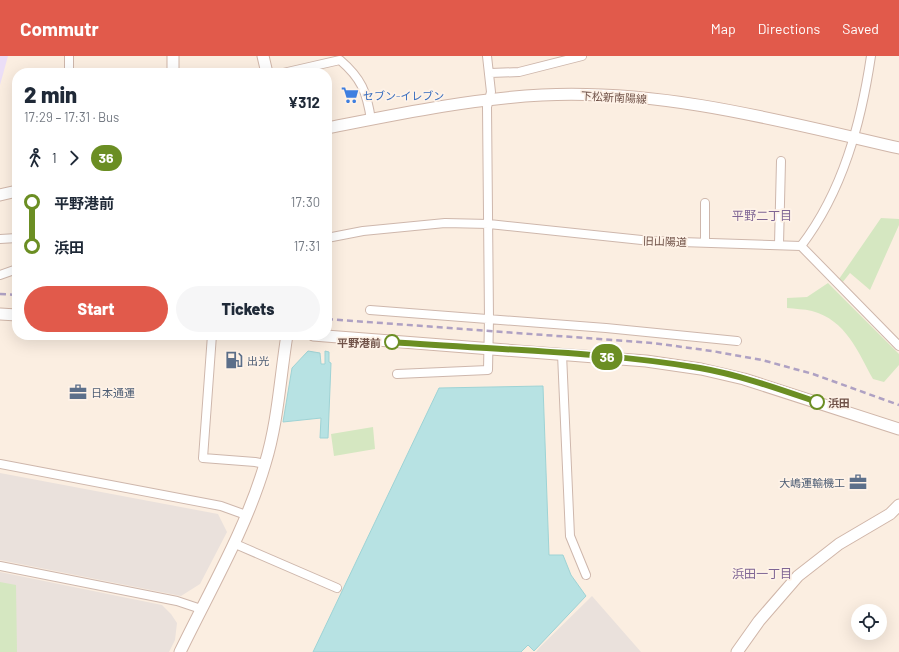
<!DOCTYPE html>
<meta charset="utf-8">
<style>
body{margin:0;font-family:Barlow,"Noto Sans JP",sans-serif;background:#f6f6f7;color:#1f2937;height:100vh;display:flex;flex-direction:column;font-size:15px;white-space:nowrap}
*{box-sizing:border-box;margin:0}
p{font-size:13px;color:#747a83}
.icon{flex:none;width:22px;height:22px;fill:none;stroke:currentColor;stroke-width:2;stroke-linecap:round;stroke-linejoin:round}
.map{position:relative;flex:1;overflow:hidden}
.panel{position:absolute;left:12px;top:12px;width:320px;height:272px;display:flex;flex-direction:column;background:#fff;border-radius:16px;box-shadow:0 4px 16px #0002}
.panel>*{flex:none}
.badge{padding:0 8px;border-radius:13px;font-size:14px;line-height:26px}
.tools{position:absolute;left:851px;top:548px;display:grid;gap:8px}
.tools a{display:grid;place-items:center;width:36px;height:36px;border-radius:50%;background:#fff;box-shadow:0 4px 16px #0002;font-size:20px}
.map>.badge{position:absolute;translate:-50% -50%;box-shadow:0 0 0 2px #fff}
.legs{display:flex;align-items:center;gap:6px;height:44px;padding:0 12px;font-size:13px}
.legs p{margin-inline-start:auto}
.overview{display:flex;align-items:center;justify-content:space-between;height:68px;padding:0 12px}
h1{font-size:22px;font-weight:800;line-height:30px}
.action{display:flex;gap:8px;margin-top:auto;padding:8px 12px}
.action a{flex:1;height:46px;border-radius:24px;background:#e15a4b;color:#fff;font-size:16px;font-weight:800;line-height:46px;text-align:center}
.action a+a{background:#f6f6f7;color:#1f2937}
ul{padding:0 12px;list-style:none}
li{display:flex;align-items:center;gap:14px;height:44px;font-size:15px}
li i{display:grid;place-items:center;width:6px;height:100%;margin:0 5px;background:currentColor}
li i::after{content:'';width:10px;height:10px;margin:-5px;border:3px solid;border-radius:50%;background:#fff}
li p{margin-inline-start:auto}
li:first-child i{background:linear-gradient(#0000 50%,currentColor 0)}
li:last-child i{background:linear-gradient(currentColor 50%,#0000 0)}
header{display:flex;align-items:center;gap:24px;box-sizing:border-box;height:56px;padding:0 20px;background:#e15a4b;color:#fff}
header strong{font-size:19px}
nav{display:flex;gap:22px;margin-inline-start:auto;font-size:14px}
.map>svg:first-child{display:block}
.industrial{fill:#eae1dc}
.education{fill:#ebdef7}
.green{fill:#d5e7c1}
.water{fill:#b7e2e3;stroke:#9ed3d5}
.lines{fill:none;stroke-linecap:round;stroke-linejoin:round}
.street-casing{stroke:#ceb7ac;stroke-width:10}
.secondary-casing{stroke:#d0b6a9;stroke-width:13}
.street{stroke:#fff;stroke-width:8}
.secondary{stroke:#fff;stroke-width:11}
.rail{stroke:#afa1c3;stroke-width:2.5;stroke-dasharray:6 4;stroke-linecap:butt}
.line-1-casing{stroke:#fff;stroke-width:9}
.line-1{stroke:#6b8e23;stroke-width:6}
.stop-1-dot{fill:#fff;stroke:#6b8e23;stroke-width:2}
.labels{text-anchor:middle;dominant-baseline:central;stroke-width:3.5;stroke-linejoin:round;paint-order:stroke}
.shop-label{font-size:11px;fill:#366cbe;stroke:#fef2e7;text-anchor:start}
.street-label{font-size:11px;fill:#715349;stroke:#fef2e7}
.stop-label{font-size:11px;font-weight:bold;fill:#715349;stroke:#fef2e7;text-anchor:end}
.service-label{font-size:11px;fill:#4e5e75;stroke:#fef2e7;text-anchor:start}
.neighbourhood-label{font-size:12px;fill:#7f6594;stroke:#fef2e7}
</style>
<header>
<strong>Commutr</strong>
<nav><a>Map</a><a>Directions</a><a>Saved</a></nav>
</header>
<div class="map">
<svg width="899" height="596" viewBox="0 0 899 596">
<rect width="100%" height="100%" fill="#fbeee1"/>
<!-- industrial -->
<path class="industrial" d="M0,417L218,458L227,476L200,528L181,540L0,504Z
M0,516L162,549L171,558L177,567L175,584L169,596H0Z
M592,540L641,596H536L540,591Z"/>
<!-- education -->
<path class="education" d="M0,0H8L0,29Z"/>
<!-- green -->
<path class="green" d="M881,162L899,163V169L870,234L850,217L842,227L839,223Z
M828,227L899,298V309L884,326L873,323C858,296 846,264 812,255C804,253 795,253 787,252V242L807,241Z
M373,371L375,393L334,400L331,378Z
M0,526L16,529L17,596H0Z"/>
<!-- water -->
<path class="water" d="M308,295L320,297L321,308H325V295L329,296V306L331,307L328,382H320L321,362L283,366L292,312Z
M543,330L549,499H563L571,519L586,540L534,595L528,589L521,596H313L439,332Z"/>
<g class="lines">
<!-- street casing -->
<g class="street-casing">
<path id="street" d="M69,17V0
M283,17L340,4C361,22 367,36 371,64
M490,17L519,16L582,0
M327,182L363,175L445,167L489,168L651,185L801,190
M0,183L17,182
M705,186V147
M779,188L781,105
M801,190C843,135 861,67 871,0
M801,190L899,290
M0,219L17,213
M370,254L606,272L737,285
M212,279L203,402L255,406L265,408
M562,298L570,480L586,519
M397,318L488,314L489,263L487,51L491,36L487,0
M0,408L221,450L246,459
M233,487L337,532
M0,510L177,545L201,553"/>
</g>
<!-- secondary casing -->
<g class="secondary-casing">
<path id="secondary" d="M263,0L267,17
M173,17V0
M327,72C398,58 469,43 542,39C664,33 781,65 899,92
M0,139L17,135
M0,258L17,259
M313,279L646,305L701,313L744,323L899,373
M180,596C210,534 246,473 265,408C278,366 280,322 287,279
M737,596L759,565L798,520L839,488L890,458L899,449"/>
</g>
<!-- street -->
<use href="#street" class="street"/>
<!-- secondary -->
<use href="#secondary" class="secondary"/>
<!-- rail -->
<path class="rail" d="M0,238L17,239
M327,263L653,287L712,295L762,304L813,318L899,349"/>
</g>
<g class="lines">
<!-- line-1 casing -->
<g class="line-1-casing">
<path id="line-1" d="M392,286C494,294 600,295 700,312C740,319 779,333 817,346"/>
</g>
<!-- line-1 -->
<use href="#line-1" class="line-1"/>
</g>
<!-- icons -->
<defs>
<g id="supermarket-bare" transform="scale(1.38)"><path d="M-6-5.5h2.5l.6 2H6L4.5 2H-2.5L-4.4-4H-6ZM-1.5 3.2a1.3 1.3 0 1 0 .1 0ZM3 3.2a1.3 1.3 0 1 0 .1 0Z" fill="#3f7fe0" stroke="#fef2e7" stroke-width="2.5" paint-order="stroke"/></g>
<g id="fuel-bare" transform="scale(1.38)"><path d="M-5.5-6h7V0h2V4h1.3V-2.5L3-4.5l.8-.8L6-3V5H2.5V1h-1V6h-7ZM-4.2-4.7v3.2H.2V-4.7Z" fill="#5c6f8a" stroke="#fef2e7" stroke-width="2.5" paint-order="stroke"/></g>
<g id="office-bare" transform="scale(1.38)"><path d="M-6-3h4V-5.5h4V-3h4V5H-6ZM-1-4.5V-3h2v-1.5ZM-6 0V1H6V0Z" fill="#5c6f8a" stroke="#fef2e7" stroke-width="2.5" paint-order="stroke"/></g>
</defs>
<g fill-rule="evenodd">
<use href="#supermarket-bare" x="350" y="39"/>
<use href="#fuel-bare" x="234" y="304"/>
<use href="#office-bare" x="78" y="336"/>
<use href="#office-bare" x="858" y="426"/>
</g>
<!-- markers -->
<g class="stop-1-dot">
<circle cx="392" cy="286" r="7"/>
<circle cx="817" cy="346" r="7"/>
</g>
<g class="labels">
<!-- shop labels -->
<g class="shop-label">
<text x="363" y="39">セブン-イレブン</text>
</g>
<!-- street labels -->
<g class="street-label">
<text transform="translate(614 41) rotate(3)">下松新南陽線</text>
<text transform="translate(665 185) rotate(2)">旧山陽道</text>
</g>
<!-- stop labels -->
<g class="stop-label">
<text x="381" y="286">平野港前</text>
<text x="828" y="346" text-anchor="start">浜田</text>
</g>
<!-- service labels -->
<g class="service-label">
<text x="247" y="304">出光</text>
<text x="91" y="336">日本通運</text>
<text x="845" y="426" text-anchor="end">大嶋運輸機工</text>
</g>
<!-- neighbourhood labels -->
<g class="neighbourhood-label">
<text x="762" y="159">平野二丁目</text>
<text x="762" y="517">浜田一丁目</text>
</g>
</g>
</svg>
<div class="tools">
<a><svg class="icon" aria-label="locate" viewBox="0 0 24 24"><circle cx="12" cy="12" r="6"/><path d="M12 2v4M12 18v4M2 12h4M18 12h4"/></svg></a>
</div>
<b class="badge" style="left:607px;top:301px;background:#6b8e23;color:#fff">36</b>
<section class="panel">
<div class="overview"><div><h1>2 min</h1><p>17:29 – 17:31 · Bus</p></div><b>¥312</b></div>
<div class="legs"><svg class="icon" aria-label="walk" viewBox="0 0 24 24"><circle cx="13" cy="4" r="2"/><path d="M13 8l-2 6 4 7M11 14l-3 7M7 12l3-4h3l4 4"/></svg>1<svg class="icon" aria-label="forward" viewBox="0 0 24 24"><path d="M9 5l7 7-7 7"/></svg><b class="badge" style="background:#6b8e23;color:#fff">36</b></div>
<ul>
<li><i style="color:#6b8e23"></i><b>平野港前</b><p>17:30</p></li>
<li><i style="color:#6b8e23"></i><b>浜田</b><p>17:31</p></li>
</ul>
<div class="action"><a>Start</a><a>Tickets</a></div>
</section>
</div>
